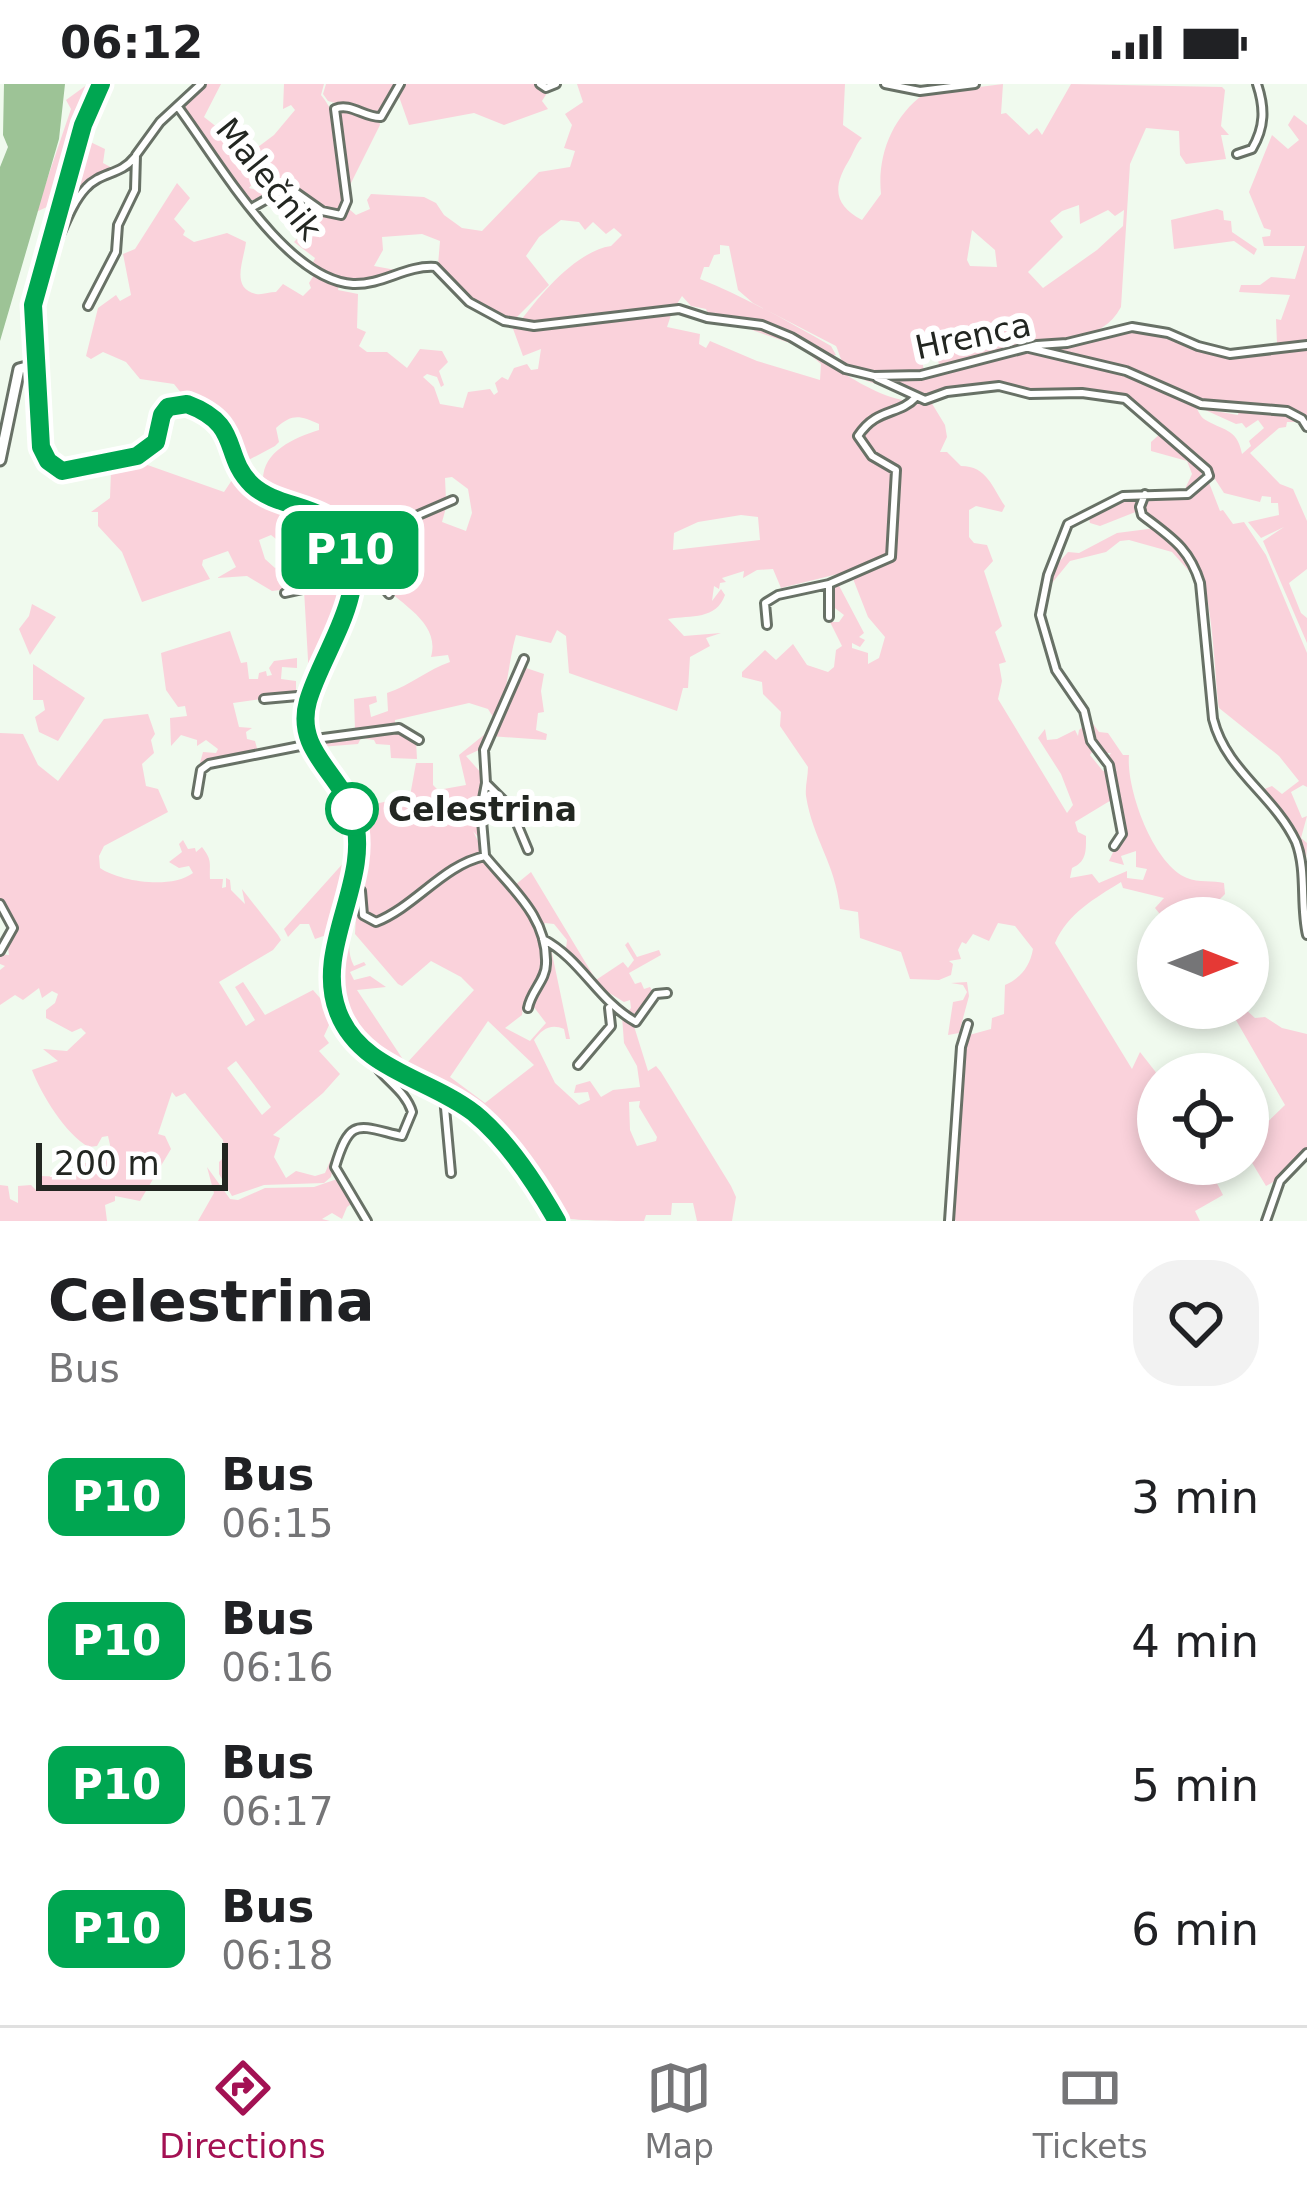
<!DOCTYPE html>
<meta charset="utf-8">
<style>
body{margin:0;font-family:"DejaVu Sans",sans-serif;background:#f2f2f2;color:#202124;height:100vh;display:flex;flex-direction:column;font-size:45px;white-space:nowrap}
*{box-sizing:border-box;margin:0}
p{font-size:39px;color:#757577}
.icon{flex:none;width:66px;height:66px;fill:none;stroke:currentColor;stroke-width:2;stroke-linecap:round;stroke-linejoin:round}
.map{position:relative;height:1137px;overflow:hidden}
.side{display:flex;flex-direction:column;background:#fff;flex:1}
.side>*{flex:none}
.badge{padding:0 24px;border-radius:18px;font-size:42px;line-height:78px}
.needle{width:78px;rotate:90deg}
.buttons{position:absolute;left:1137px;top:813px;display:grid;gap:24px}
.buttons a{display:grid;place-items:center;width:132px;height:132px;border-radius:50%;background:#fff;box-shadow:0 6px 18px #0003;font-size:60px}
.scale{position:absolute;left:36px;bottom:30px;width:192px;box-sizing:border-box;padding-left:12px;border:6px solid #222621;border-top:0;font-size:33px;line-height:42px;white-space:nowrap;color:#222621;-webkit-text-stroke:9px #fff;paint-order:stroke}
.map>.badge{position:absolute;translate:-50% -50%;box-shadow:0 0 0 6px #fff}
.round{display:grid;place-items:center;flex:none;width:126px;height:126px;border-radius:48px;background:#f2f2f2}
.headline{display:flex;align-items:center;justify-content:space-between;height:204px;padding:0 48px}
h1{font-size:57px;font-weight:700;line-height:90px}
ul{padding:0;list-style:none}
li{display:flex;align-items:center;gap:36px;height:144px;padding:0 48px}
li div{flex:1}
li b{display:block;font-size:45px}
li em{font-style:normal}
li .badge{min-width:132px;font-weight:700;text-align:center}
.status{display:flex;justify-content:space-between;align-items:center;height:84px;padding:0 60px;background:#fff;direction:ltr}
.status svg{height:33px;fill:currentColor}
.menu{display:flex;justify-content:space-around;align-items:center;height:168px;border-top:3px solid #e0e0e0;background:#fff;font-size:33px;color:#757577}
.menu a{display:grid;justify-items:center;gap:6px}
.menu .active{color:#a31153}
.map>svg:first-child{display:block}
.green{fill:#fad2db;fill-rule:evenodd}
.water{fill:#9dc396}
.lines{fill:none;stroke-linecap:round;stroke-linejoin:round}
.minor-casing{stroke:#687166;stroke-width:12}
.tertiary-casing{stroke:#687166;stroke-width:15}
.minor{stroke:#fff;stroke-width:6}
.tertiary{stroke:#fff;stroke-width:9}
.line-casing{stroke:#fff;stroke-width:27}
.line{stroke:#00a651;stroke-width:18}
.stop-dot{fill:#fff;stroke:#00a651;stroke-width:6}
.labels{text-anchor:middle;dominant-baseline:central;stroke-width:12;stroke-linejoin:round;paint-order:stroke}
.street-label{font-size:33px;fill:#222621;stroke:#fff}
.stop-label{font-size:33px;font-weight:bold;fill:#222621;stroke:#fff;text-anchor:start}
</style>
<div class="status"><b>06:12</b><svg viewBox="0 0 49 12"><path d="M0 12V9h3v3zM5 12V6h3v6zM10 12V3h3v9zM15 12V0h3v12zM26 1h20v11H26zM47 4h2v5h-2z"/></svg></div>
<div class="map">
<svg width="1307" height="1137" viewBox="0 0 1307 1137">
<rect width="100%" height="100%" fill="#f0faee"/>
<!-- green -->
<path class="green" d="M88,0H94L80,21L68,54L55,110L49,122L36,128L71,25L66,16Z
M204,0H221L204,33L250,69L274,51L295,26L291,21L283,25L284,0H324L321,11C345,39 342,87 345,122L338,129C316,125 304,100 281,102L276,91L266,84L249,104L268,109L258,118L244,113L186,28L185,19Z
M326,0H397L379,31L328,17L323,10Z
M402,0H535L547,9L542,17L548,25L504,41L474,29L409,41L397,7Z
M577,0H845L843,41L862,54C856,59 854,68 848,78C832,104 835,122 862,136L881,110C877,72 892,33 924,10L1003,0L1001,30L1006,29L1029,51L1037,44L1042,51L1071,0L1222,3L1225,6L1221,42L1229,51H1221L1226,75L1186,80L1180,71L1179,47L1146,44L1130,80L1121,223C1101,260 1061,252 1026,260C997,268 969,277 940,285L937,272L922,275L924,288C907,290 855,295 844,280C840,275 839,268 836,262L753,219L738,206L729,162L720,161V170L714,171L709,183H704L700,195C743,212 789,238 831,262L836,271L831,272L763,239L709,232L706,225L691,222L682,212L675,223L519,239C541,209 577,167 611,162L622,151L614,144L606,150L593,138L585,146L579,138L561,136L539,153L526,172L549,201L513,237L467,214L438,181L440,157L422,150L382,153L383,166L374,182L401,187C368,201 344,198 311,183L315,174L294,158L322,129L339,134L349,125L356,131L370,125L367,116L371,110L424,113L436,119L444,131L462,144L482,147L539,88L570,83L575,67L564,64L572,41L565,30L583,18ZM1079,121L1080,140L1108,126L1115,132L1124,126L1123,142L1097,166L1043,204L1028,188L1063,153L1050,137L1062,127ZM972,146L995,166L997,183L970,182L967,176Z
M337,25L379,35L380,41L348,105Z
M1294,31L1307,41V259L1277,260L1276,235L1281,236L1290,211L1239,208L1241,201H1260L1271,193L1295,195L1305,162H1264L1262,153L1270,152L1271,146L1264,144L1249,108L1272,51L1288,65L1299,56L1288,41Z
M82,54L105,65L103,79L114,85L92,95L58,151L54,150Z
M177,99L190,114L174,135L185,147L183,151L194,158L227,149L246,158C244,176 230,204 256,210C263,211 269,208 276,208L283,200L303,212L311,204L309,199L314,191L339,200L338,206L358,210L357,244L366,248L359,262L367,268H387L407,284L420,265L442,267L448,278L439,287L444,301L441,303L437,293L427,290L423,293L434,303L440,320L463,324L468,308L490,305L494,311L498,308L495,299L502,293L508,296L514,284L527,280L531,286L538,285L541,265L523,272L512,242L535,244L672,228L667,243L700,250L699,260L706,264L710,257L757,277L820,296L821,280L801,263L752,246L753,241C814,256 866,324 931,318L945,341L947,353L940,368H947L961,382C987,382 992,403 1005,422L1002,428L976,422L969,426V453L974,459L987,461L993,477L984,487L1002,542L995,548L1006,578L999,580L1002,597L998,615L1067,729L1073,721L1061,690L1038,654L1045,645L1047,656L1057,655L1075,646L1078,652L1079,646L1085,641L1095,664L1090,671L1103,687L1109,686L1113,715L1075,738L1078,748L1086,752C1086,766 1087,778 1072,784L1070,794L1092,790L1099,799L1127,787V794L1143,796L1147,785L1136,783V767L1121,772L1124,781L1109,777L1125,742L1112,685L1117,687L1108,673L1111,669H1103L1094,655L1088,633L1099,648L1108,649L1123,671H1129C1126,705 1153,780 1187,794C1198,799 1214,796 1224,799L1225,810L1215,820L1217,834H1163L1155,824L1164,814L1123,804L1121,798C1094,815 1068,829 1055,859L1132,985L1140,968L1158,991V1080H1207L1223,1111L1195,1127L1200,1137H956L948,1128L962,953L991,945L992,934L1004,930L1005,901C1021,894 1030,882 1033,865L1015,842L998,839L989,857L973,850L966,860L962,858L958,866L961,875L949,877L953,880L951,891L939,896L910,895L901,868L860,854L858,828L840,825C835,778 813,756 806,712C805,702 808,693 808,683L780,642L781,628L763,610L762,598L742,593V588L765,566L776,576L793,560L807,581L828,588L834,583L836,566L842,562L830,538H839L844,531L831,521L829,497L835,494L864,549L859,553L865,556L860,563L852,559V564L868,569V580L879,574L885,553L868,533L850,487L781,504L773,485L757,486L743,494L744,487L722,494L726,498L720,499L719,505L714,502L712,517L721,505L725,511C716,536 692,531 668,535L684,552L721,549L706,554L710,562L690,573L688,604H683L677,627L569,589L566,552L557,546L551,559L516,551C507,582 509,608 495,636L488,625L469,619L395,636V641L355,646L354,615L376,612L377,618L369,621L371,633L388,627L387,609C411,601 427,586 450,578L448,571L431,573C441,537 398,520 378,496C369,486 364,474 358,462L447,420L442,438L466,447L472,429L468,405L452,393L445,394L446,416L356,458L338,431L263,396C263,367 294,354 319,346V340C300,332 293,329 276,344L279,358L275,362L243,379L236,347L231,348L218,332L186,315L174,300L140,295L126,278L103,268L91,275L86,272L98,224L116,211L120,217L131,211L123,170L135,165ZM741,431L758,433L760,456L673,466L674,449L698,438Z
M1217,125L1223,127L1224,136L1231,137L1232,148L1257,165L1254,171L1234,157L1174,165L1171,136Z
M1142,247L1169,252L1227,273L1307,262V336L1299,330L1200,318L1092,274L1039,264Z
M1016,268C1052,267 1168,295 1194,320C1198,325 1199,331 1204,335C1222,347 1237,343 1242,370L1251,362L1249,357L1264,344L1258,336L1246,344L1242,339L1236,340L1203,325L1238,331L1239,324L1282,328L1299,335L1300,342L1298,338H1287L1286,343L1279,344L1250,369L1280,400L1293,405L1307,437V485L1289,499L1301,529L1307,534V559L1263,457L1284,443L1261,454L1248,438L1279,431L1278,419H1271V413L1262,412L1260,418L1224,409L1200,372L1161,344L1139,321L1119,311L1035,307L997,300L951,305L920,315L864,296L922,293Z
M1160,350L1204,387L1190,405H1185L1192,390L1187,377L1151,367V358Z
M139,378L224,408L238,387L246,400C286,418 341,430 349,480L303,503L281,459L271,451L259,456L265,475L275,484L287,477L296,504L272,507L247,492L217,494L236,483L228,467L203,476L202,481L210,495L142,518L122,468L98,442V428H91L110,414L111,387L104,384Z
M1206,391L1220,427L1223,426L1233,440L1244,438L1266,471L1307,569V703L1303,701L1291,708L1302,734L1307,732L1301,754L1307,759L1304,811L1301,767L1262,706L1272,702L1282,710L1299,697L1279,672L1219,624C1214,587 1213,500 1193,472C1179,453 1159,443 1144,427L1145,414L1192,409Z
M1139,411L1138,427L1100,442L1090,439L1088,430L1112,416Z
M1156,444L1187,473L1198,497L1172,468L1129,456L1120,457L1106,468L1070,477L1048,504L1051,487L1068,468L1079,469L1117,449Z
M349,489L342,522L312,593H309L304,506Z
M32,520L56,533L30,571L19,545L29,532Z
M230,547L241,579L247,578L249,595H258L259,589L266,587L267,592L272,591L269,584L274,577L297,574V584L282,583L281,595L296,597V610L233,619L239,643L252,644L246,648L247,655L255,657L258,668L200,679L203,668L216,669L218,665L206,656L197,662V656L181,651L171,662L170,634L187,632L185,622L178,623L166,606L161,569Z
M33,580L85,614L58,657L39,648L35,633L45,626L43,616H33Z
M520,582L544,590L541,607L544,628L538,629L536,646L547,650L546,656L490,652Z
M148,630L155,650L151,656L154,669L142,680L146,702L158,705L168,728L104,762L99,772L100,784C119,797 170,806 193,789L189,782L179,784L169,778L182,768L179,760L183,756L188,765L195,764L196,768L202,763C213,777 209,780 210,795H223L222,804L226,803V794L230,796L231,806L245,820L242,805L278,851L281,856L273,866L219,898L246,942L255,936L235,903L243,898L265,931L313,906L334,930L324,952L329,959L319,967L340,990L323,1009L273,1051L280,1054L274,1073L286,1094L296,1087L315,1092L325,1089L337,1061L331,1093L324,1099L264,1101L232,1112L219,1090V1078L225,1072L223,1056L185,1009L176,1013L172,1008L158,1050L165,1052L171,1065L140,1117L115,1112V1117L105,1121L107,1137H0V1101L8,1102L10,1115L18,1119V1102L31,1101L37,1107L41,1092L66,1093L73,1083L75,1091H85L80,1076L92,1083L96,1077L113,1074L108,1052L102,1053L97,1062L89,1063C66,1051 41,1010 32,986L58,977L43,965L67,967L86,949L81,944L72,948L46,934V926L55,919L58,910L52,907L42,914L39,904L23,916L15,911L0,921V886L5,882L0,880V870L9,871C4,843 26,856 0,815V649L23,650L38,681L58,697L104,635ZM236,977L271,1023L262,1031L227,984Z
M403,647L416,657L417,675L391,674L390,661L376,660L374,656L361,654L358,660L320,663H315L313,658Z
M485,650L481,665L466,672L482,690L478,732L485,761L473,747L482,765L478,771C446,786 400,835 366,834L356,789L362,723L410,712L416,679H433V701L438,706L466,701L459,671Z
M342,722C367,755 343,811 335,848L315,855L309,840H300L288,853L284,845L346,776L348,744Z
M476,775C511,784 545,843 544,878C543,897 523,911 522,931L505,944L530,957L546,939L530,918C534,893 550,890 544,860H550L570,955H566L564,945C551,939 542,945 534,956L555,999L579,1021L590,1016L588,1008L574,1009L576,1001L590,997L601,1013L613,1006L640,1003L637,982L624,959L622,932L633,939L648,987L656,982L661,988L731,1102L736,1113L732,1137H697L693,1119H672L671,1131H646L644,1137C623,1137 589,1137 571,1135C543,1123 511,1055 482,1031C440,995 365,986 343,930C326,890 344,844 353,804C363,827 340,857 354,882L364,878L366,881L350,888L354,896L370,892L386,903L357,906L406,980L474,906L461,893L431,877L402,902L398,900L355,850L356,831L368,838L385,835ZM488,937L534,981L485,1019L450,993ZM640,1017L639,1023L657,1053L656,1057L637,1062L630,1046L629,1018Z
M531,788L596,896L623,878L628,884L634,876L625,861L628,858L637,873L659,866L661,871L629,889L635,900L641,898L644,905L650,903L653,908L637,932L626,930L631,924L630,916L624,918L606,907L602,910L566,865L567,856L554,840L545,839L542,844L515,801Z
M967,898L969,912L959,949L948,951L953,918L963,916L967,908L963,901L951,899Z
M1229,924H1244L1255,934L1265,933L1282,944L1307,950V1068L1281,1094L1266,1102L1248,1072V1057L1285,1021Z
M207,1083L230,1115L238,1116L265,1104L314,1103L340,1094L354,1118L347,1123L342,1135L332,1129L322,1135L330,1137H198L214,1109Z"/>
<!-- water -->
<path class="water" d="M4,0H65L59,55L0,257V83L8,63L3,51Z"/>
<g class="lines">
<!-- minor casing -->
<g class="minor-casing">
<path id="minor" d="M540,0L546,4L556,0
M885,0L920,7L975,0
M178,23C217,75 285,196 353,200C383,201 406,181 435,183L469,218L504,237L534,242L679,225L707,234L762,241L791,253L845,285L874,292L921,291L1037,261L1067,259L1132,243L1168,249L1198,262L1230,270L1307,261
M1237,70L1252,65C1265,43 1265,24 1257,0
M253,123L288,103L322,127L341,131L347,117L335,25C350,18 365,34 381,33L400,0
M49,173C62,151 69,122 86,104C100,88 121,91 134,74
M88,222L116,168L118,141L135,106L136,71L160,38L201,0
M1029,264L1126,287L1201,320L1287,327L1302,335L1307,343
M877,294L925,316L947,308L999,302L1030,310L1082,309L1125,315L1207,386L1209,392L1188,410L1123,412L1068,440L1048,491L1040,531L1056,586L1084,627L1091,657L1109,681L1122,750L1114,762
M1145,410L1140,423L1142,431C1170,453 1189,463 1200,499L1213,635C1226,687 1274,711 1296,758C1307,787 1300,821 1307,851
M285,509L312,503L353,484
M389,510L349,461L453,416
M829,533V500
M767,541L765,519L778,511L829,500L891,473L896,386L872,372L858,352C877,323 899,332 916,313
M264,615L309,611
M308,656L399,644L419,656
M486,699L510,723L528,766
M197,710L201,686L209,680L310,660
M485,771L481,725L486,699L484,666L524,575
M351,794L361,807L363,831L376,838C416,822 443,781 485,772C511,804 548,833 546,880C546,896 531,907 528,924
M0,820L13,844L0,867
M543,855C582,876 597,916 636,938L656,910L667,909
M578,981L611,942L609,924
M444,1013L451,1089
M367,1137L335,1083C350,1032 358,1042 402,1052L412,1028C405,1004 379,994 370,971
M949,1137L961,963L968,940
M1266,1137L1280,1097L1307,1069"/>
</g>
<!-- tertiary casing -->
<g class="tertiary-casing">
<path id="tertiary" d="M101,0L74,70L33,221L41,363L48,377L62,387L146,368L156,359L168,323L187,320C243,341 221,371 252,401C275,422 312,419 334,439C395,494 297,583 306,644C313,694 361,709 356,767C351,819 318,877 338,928C361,986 429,994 474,1030C507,1056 537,1100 557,1137
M0,376L19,285L34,281"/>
</g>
<!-- minor -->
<use href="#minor" class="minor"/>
<!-- tertiary -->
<use href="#tertiary" class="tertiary"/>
</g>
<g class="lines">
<!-- line casing -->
<g class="line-casing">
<path id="line" d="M101,0L83,41L33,221L41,363L48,377L62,387L137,372L156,358L162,331L168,323L187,320C243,341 221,371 252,401C279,426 327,419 345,454C373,506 322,567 308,617C294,667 341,689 353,731C373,796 313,863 338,928C360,986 429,994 474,1029C507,1056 536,1100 557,1137"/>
</g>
<!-- line -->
<use href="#line" class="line"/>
</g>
<!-- markers -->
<circle class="stop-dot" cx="352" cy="725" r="24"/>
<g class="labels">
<!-- street labels -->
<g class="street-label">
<text transform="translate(269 95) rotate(51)">Malečnik</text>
<text transform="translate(973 252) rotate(-12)">Hrenca</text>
</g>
<!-- stop labels -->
<g class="stop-label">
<text x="388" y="725">Celestrina</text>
</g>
</g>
</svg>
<div class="buttons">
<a><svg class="needle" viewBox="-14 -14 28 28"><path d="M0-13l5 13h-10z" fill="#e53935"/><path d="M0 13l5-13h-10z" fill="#757577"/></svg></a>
<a><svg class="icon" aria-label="locate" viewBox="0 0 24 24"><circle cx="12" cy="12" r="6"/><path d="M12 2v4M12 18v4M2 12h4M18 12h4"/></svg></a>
</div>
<div class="scale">200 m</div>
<b class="badge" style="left:350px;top:466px;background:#00a651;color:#fff">P10</b>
</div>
<section class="side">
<div class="headline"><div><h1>Celestrina</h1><p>Bus</p></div><a class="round"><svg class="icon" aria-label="heart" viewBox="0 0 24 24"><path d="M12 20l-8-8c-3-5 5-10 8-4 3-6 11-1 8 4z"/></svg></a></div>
<ul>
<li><span class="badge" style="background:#00a651;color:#fff">P10</span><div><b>Bus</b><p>06:15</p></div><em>3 min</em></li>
<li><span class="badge" style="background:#00a651;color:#fff">P10</span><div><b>Bus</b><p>06:16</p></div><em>4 min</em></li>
<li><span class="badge" style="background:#00a651;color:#fff">P10</span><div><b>Bus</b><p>06:17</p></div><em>5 min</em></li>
<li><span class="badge" style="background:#00a651;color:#fff">P10</span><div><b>Bus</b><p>06:18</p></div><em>6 min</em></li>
</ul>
</section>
<nav class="menu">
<a class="active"><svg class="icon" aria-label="directions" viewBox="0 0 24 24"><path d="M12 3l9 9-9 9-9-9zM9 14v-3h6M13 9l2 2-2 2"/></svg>Directions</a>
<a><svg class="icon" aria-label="map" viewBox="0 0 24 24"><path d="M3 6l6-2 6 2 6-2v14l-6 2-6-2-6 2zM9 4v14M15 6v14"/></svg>Map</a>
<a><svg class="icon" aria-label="tickets" viewBox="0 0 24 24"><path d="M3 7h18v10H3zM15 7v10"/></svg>Tickets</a>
</nav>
